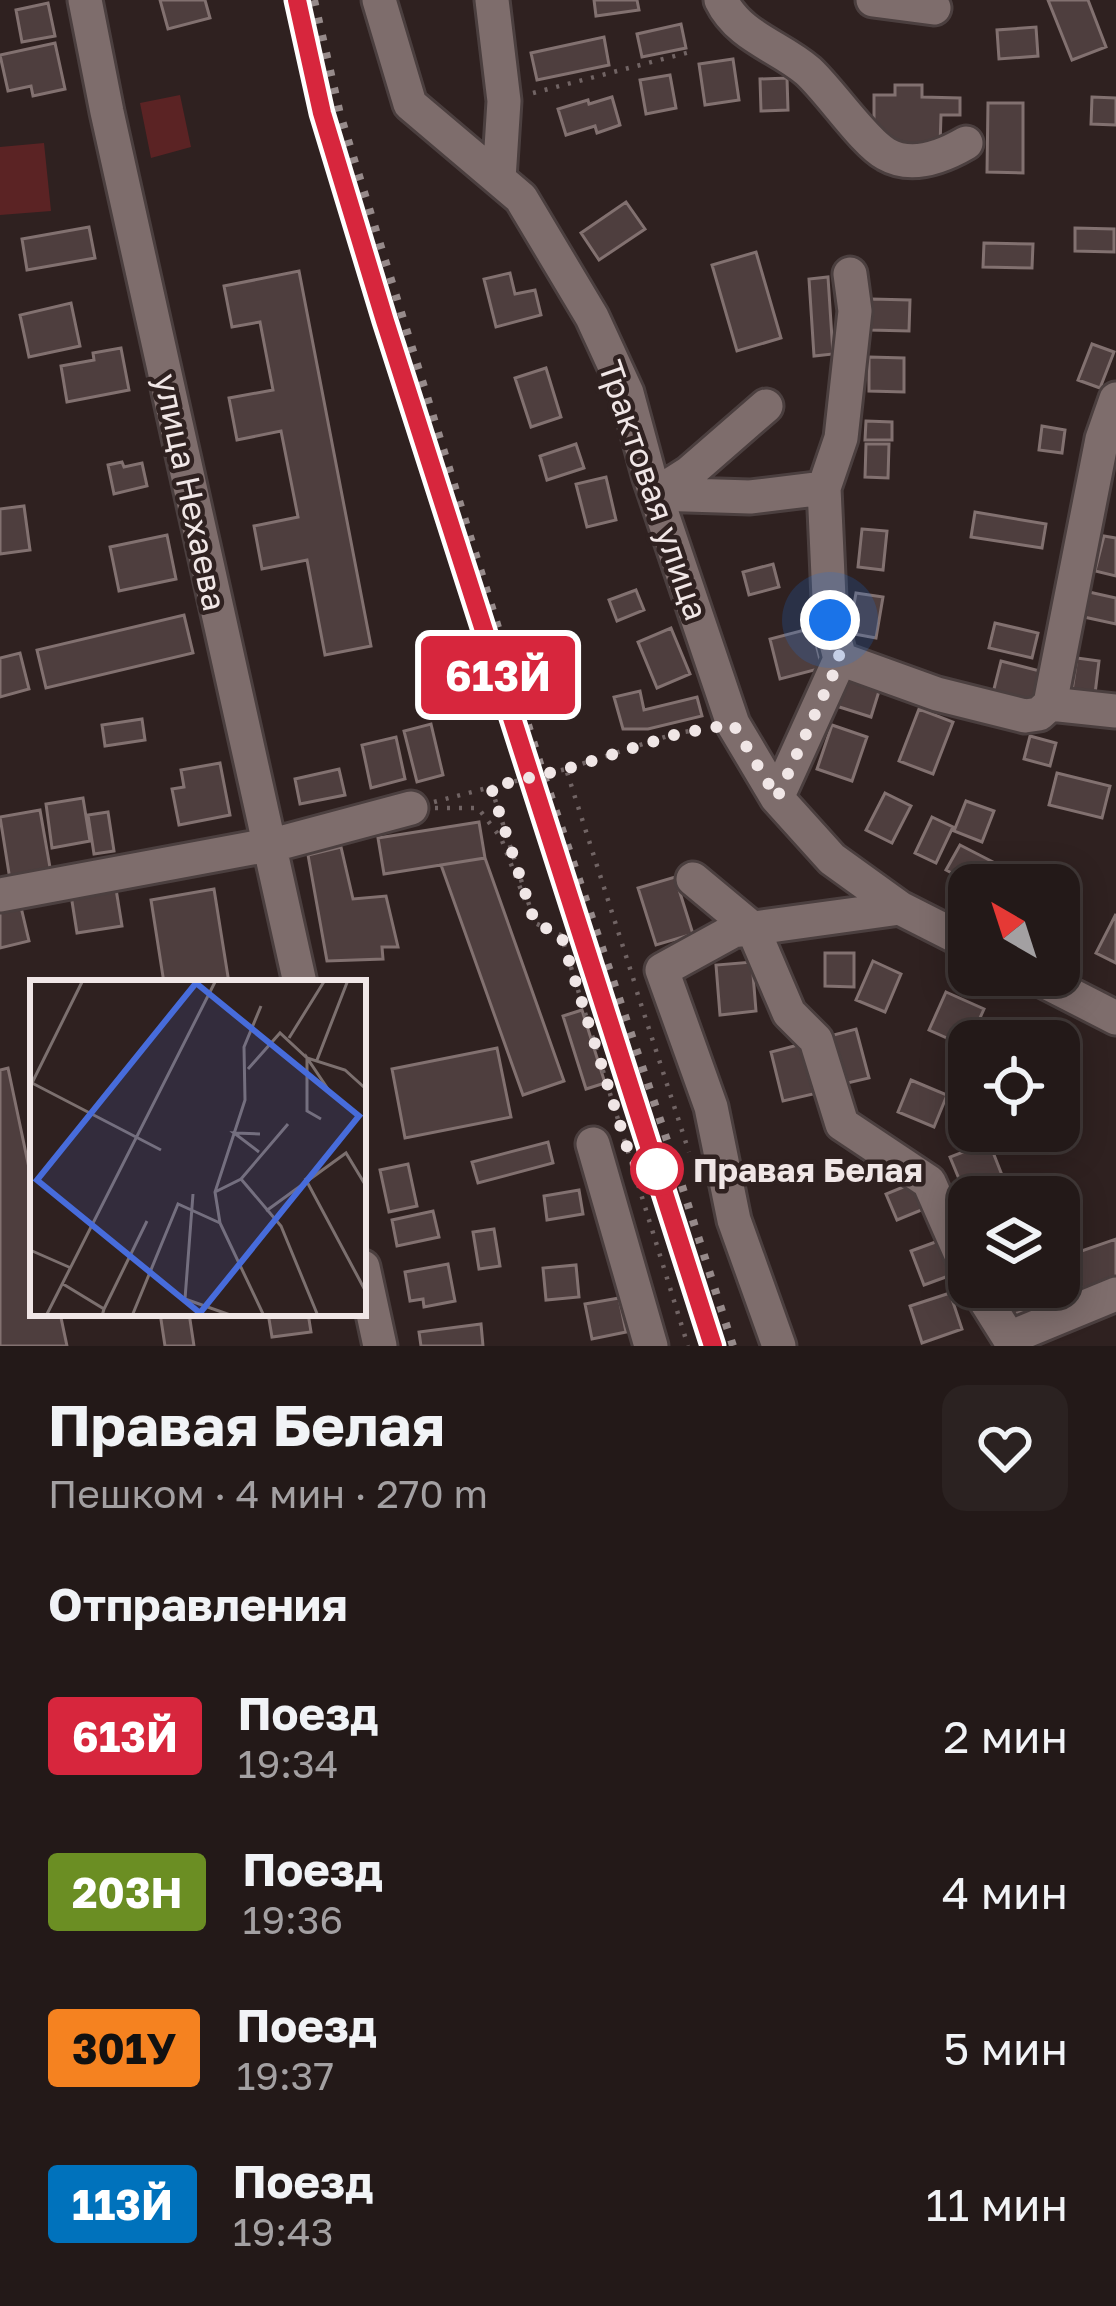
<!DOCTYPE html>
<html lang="ru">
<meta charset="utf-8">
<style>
body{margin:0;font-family:"Golos Text",sans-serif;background:#2b2221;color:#f1f3f6;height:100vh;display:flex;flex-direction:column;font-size:45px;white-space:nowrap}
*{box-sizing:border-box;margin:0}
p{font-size:39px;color:#a3a0a2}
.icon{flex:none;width:66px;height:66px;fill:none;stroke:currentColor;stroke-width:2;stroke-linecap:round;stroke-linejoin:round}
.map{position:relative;height:1346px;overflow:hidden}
.side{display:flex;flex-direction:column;background:#231918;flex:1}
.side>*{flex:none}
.badge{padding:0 24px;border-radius:9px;font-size:42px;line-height:78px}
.needle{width:78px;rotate:321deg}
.tools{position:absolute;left:948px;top:864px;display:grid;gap:24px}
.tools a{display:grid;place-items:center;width:132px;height:132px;border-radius:24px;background:#231918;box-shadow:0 6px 30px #0003,0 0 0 3px #403837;font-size:60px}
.you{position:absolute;width:60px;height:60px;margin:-30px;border:9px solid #fff;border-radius:50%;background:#1a73e8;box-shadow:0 0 0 18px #1a73e833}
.map>.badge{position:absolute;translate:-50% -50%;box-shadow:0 0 0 6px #fff}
h2{padding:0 48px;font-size:45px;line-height:108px}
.round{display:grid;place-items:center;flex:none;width:126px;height:126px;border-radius:24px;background:#2b2221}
.headline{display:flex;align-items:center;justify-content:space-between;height:204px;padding:0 48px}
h1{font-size:57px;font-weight:700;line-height:90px}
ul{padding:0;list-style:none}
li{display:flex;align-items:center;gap:36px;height:156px;padding:0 48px}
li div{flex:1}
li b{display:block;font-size:45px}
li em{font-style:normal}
li .badge{min-width:132px;font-weight:700;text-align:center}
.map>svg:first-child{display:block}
.green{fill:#5b2324}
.building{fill:#4e3e3e;stroke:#827170;stroke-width:3}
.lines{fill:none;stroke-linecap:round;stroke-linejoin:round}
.minor-casing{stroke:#4b3f3f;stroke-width:39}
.path{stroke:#716464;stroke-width:4.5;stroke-dasharray:3 9;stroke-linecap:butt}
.minor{stroke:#7e6d6c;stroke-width:33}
.rail{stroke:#968a8a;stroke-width:8;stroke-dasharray:6 12;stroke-linecap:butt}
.path-bridge{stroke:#716464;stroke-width:4.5;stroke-dasharray:3 9;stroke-linecap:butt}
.line-casing{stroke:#fff;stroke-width:27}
.line{stroke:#d7263d;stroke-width:18}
.walk{stroke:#f0e6e6;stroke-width:12;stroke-dasharray:0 21.6}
.stop-dot{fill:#fff;stroke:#d7263d;stroke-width:6}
.labels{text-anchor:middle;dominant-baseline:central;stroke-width:9;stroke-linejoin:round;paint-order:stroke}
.street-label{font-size:33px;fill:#f0e6e6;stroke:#2f2120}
.stop-label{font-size:33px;font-weight:bold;fill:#f0e6e6;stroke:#2f2120;text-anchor:start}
.inset-road{fill:none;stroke:#7c706f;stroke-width:3}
.view{fill:#476cdb;fill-opacity:0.15;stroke:#476cdb;stroke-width:6}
.inset-edge{fill:none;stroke:#f0e6e6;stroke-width:6}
</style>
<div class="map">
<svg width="1116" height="1346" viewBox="0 0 1116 1346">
<rect width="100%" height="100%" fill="#2f2120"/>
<!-- green -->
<path class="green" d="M180,95L191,147L151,158L140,103Z
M44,143L51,211L0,215V147Z"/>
<!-- building -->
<path class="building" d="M160,0H205L210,18L168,29Z
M594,0H637L639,10L596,16Z
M1048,0H1088L1106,47L1072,60Z
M48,3L55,36L22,42L16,10Z
M681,24L686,48L642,57L637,34Z
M1036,27L1038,56L999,59L997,30Z
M604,37L609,65L537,80L531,53Z
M55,43L65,89L33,96L31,86L8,91L0,55Z
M733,59L739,100L705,105L699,64Z
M670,75L676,108L646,114L640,80Z
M787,78L788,110L761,111L760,79Z
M895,85H922V97L960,98V115H941L940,146L886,150L874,127V95H895Z
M612,97L620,125L597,133L595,126L566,135L558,109L588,100L589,104Z
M1092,97L1116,98V125L1091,124Z
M988,103H1023V173L987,172Z
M626,202L645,229L599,260L581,233Z
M89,227L95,258L27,270L22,239Z
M1075,228L1114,229V252L1075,251Z
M984,243L1033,244L1032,268L983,267Z
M756,252L781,338L737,351L712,265Z
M299,271L371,646L325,655L307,560L262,569L254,526L298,517L281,431L237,440L229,398L273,390L260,322L232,327L224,286Z
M510,273L515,294L535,290L541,315L496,327L484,279Z
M828,277L833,354L814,356L809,279Z
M871,299L910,300L909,331L870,330Z
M71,303L80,346L29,357L20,315Z
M1092,344L1114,352L1100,388L1078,380Z
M121,348L129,390L67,402L61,366L94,360L93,353Z
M869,357L904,358V392L869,391Z
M546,368L561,417L531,427L515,378Z
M866,421L892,422V440H865Z
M1042,426L1065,430L1062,453L1039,450Z
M576,444L584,468L547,480L540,456Z
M866,444H889L888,478L865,477Z
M122,462L124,467L142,463L147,486L114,494L108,465Z
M606,477L616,520L587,527L576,484Z
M24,506L30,550L0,554V509Z
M975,512L1046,524L1042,548L971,537Z
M862,529L887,531L883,570L858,567Z
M167,535L176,579L119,591L110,547Z
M1104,536L1116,538V576L1095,571Z
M773,564L779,587L749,595L743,572Z
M636,590L644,610L617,621L609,600Z
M1089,592L1116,598V624L1084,617Z
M856,593L883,597L876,638L849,633Z
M184,615L193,653L46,688L37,650Z
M995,623L1038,633L1032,658L989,648Z
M671,628L690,674L657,688L638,642Z
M812,628L822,668L780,679L770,639Z
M20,653L29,689L0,697V658Z
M1077,658L1099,661L1095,694L1072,691Z
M1001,661L1040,671L1031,707L992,697Z
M842,676L880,688L871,717L833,705Z
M640,691L644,710L697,697L702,716L648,729H623L614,697Z
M919,709L953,722L933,774L899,761Z
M142,719L145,740L105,746L102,725Z
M431,724L443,775L417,782L404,731Z
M832,725L867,737L852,781L817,769Z
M1030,736L1056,743L1050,766L1024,759Z
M396,737L405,779L371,788L362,745Z
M220,763L230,815L179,825L172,789L184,787L181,770Z
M339,769L345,795L300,804L295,779Z
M1057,773L1110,786L1102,818L1049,805Z
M885,793L911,806L892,843L866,830Z
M83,798L90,841L52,848L46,804Z
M966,801L994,811L982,842L954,831Z
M40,810L52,879L11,886L0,817Z
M108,812L114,851L94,854L88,815Z
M932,817L953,827L936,863L915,853Z
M479,822L485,858L384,874L378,838Z
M960,845L997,864L985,885H974L946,870Z
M341,847L353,899L386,896L398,947H382L383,959L327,961L308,855Z
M485,858L564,1081L523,1095L441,865Z
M675,877L693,934L656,945L638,888Z
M116,889L122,926L77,933L71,895Z
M214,889L229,983H164L151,900Z
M20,903L29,941L0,948V907Z
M1116,914V963L1096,953Z
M825,953H854V987L825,986Z
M873,961L901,974L885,1012L856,1000Z
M752,962L756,1011L720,1015L716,965Z
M946,992L984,1009L967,1047L929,1030Z
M582,1010L605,1083L586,1089L563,1016Z
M1018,1022L1052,1037L1050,1041H1010Z
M856,1029L869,1078L839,1085L826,1037Z
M809,1042L822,1092L783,1101L771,1052Z
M497,1048L511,1117L405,1138L392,1069Z
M8,1068L33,1187V1313H60L67,1346H0V1070Z
M911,1080L947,1095L934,1127L898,1112Z
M548,1142L553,1163L478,1183L472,1162Z
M989,1142L1009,1193L999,1197H969V1203L950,1157Z
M408,1164L417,1206L389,1212L380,1170Z
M913,1183L924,1209L897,1220L886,1194Z
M579,1190L583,1214L547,1220L544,1196Z
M433,1211L439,1237L397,1246L392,1220Z
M494,1229L500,1266L479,1269L473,1232Z
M1116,1239V1278L1082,1290L1070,1255Z
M941,1240L954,1274L924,1285L911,1251Z
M448,1264L455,1301L424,1307L423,1299L410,1301L405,1272Z
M576,1265L579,1297L546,1300L543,1268Z
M999,1287H1034L1040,1306L1008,1316Z
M950,1293L962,1329L922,1343L910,1306Z
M619,1298L626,1332L592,1339L585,1304Z
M160,1313H189L194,1346H165Z
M268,1313H308L311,1332L272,1337Z
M481,1324L483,1346H421L419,1332Z"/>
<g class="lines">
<!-- minor casing -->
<g class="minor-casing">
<path id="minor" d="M85,0L107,112L300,983
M379,0L410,104L521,198L592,317L627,393L649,475L733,724L777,798L832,859L900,908L969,943
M492,0L504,101L499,179
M721,0C739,37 779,46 808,71C830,91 864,142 886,154C912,169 942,157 966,143
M873,0L934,8
M766,406L689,473L656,494L750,497L824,488
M840,659L937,694L1025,716L1039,714L1050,704L1116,711
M1050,704L1102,439L1116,399
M777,798L840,659L830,620L824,488L841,438L855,311L850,274
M693,879L753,929L789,1013L816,1040L842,1124L929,1182L969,1273
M0,895L284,842L411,808
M1032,975L1116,1018
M593,1144L651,1346
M363,1267L380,1346
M977,1287L1009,1338L1116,1294
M779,1346L734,1220L711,1107L662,970L733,931L900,908"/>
</g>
<!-- path -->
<path class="path" d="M533,93L690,52
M434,802L491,787L535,923L561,935L688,1346
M435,808H478L501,838L526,903
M634,981L566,769L677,733L704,729
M637,992L689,1152"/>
<!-- minor -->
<use href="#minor" class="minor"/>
<!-- rail -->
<path class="rail" d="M314,0L340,114L541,767L674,1161L733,1346
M358,232L413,409
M630,1084L713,1346"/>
<!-- path-bridge -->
<path class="path-bridge" d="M491,787L566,769"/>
</g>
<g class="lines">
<!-- line casing -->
<g class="line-casing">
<path id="line" d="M297,0L322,113L385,321L713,1346"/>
</g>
<!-- line -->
<use href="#line" class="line"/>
<!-- walk -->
<path class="walk" d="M657,1169L632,1163L561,935L535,923L491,787L566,769L677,734L733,724L777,798L840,659L830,620"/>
</g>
<!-- markers -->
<circle class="stop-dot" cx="657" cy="1169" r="24"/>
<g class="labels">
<!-- street labels -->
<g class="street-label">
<text transform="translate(654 490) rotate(71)">Трактовая улица</text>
<text transform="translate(191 492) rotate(78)">улица Нехаева</text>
</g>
<!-- stop labels -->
<g class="stop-label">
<text x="693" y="1169">Правая Белая</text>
</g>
</g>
<!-- overview -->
<g transform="translate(30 980)">
<rect width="336" height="336" fill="#2f2120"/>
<path class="inset-road" d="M231,26L214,67L215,120L185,212L190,243L234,336M259,58L295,0M287,80L318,0M218,89L250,53L277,78L315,90L336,109M2,103L131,170M0,107L53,0M291,139L277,131V78L302,115M229,172L204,153L230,154M275,198L336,312M211,199L251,246L288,336M185,212L211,199L258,144M163,214L155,319L203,336M236,231L316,173L336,206M0,270L41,288M33,304L74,329L72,336M74,329L117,241M16,336L186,0M102,336L148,224L190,243"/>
<path class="view" d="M166,3L329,136L170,333L7,200Z"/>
<rect width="336" height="336" class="inset-edge"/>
</g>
</svg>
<div class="tools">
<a><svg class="needle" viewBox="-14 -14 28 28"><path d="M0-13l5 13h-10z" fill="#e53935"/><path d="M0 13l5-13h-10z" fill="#a3a0a2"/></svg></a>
<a><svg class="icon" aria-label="locate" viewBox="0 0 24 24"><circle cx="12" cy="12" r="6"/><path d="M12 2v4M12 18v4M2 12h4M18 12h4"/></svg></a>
<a><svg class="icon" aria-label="layers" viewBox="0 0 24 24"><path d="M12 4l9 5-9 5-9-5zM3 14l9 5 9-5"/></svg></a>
</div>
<div class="you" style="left:830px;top:620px"></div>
<b class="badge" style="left:498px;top:675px;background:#d7263d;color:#fff">613Й</b>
</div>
<section class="side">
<div class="headline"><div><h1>Правая Белая</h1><p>Пешком · 4 мин · 270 m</p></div><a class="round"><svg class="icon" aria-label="heart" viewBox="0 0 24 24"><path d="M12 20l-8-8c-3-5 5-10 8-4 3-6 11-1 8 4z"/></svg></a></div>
<h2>Отправления</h2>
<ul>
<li><span class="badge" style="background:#d7263d;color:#fff">613Й</span><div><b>Поезд</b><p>19:34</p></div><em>2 мин</em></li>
<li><span class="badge" style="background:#6b8e23;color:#fff">203Н</span><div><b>Поезд</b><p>19:36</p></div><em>4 мин</em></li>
<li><span class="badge" style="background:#f58220;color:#111">301У</span><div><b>Поезд</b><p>19:37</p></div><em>5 мин</em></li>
<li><span class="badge" style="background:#0072bc;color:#fff">113Й</span><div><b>Поезд</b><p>19:43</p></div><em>11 мин</em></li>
</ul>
</section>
